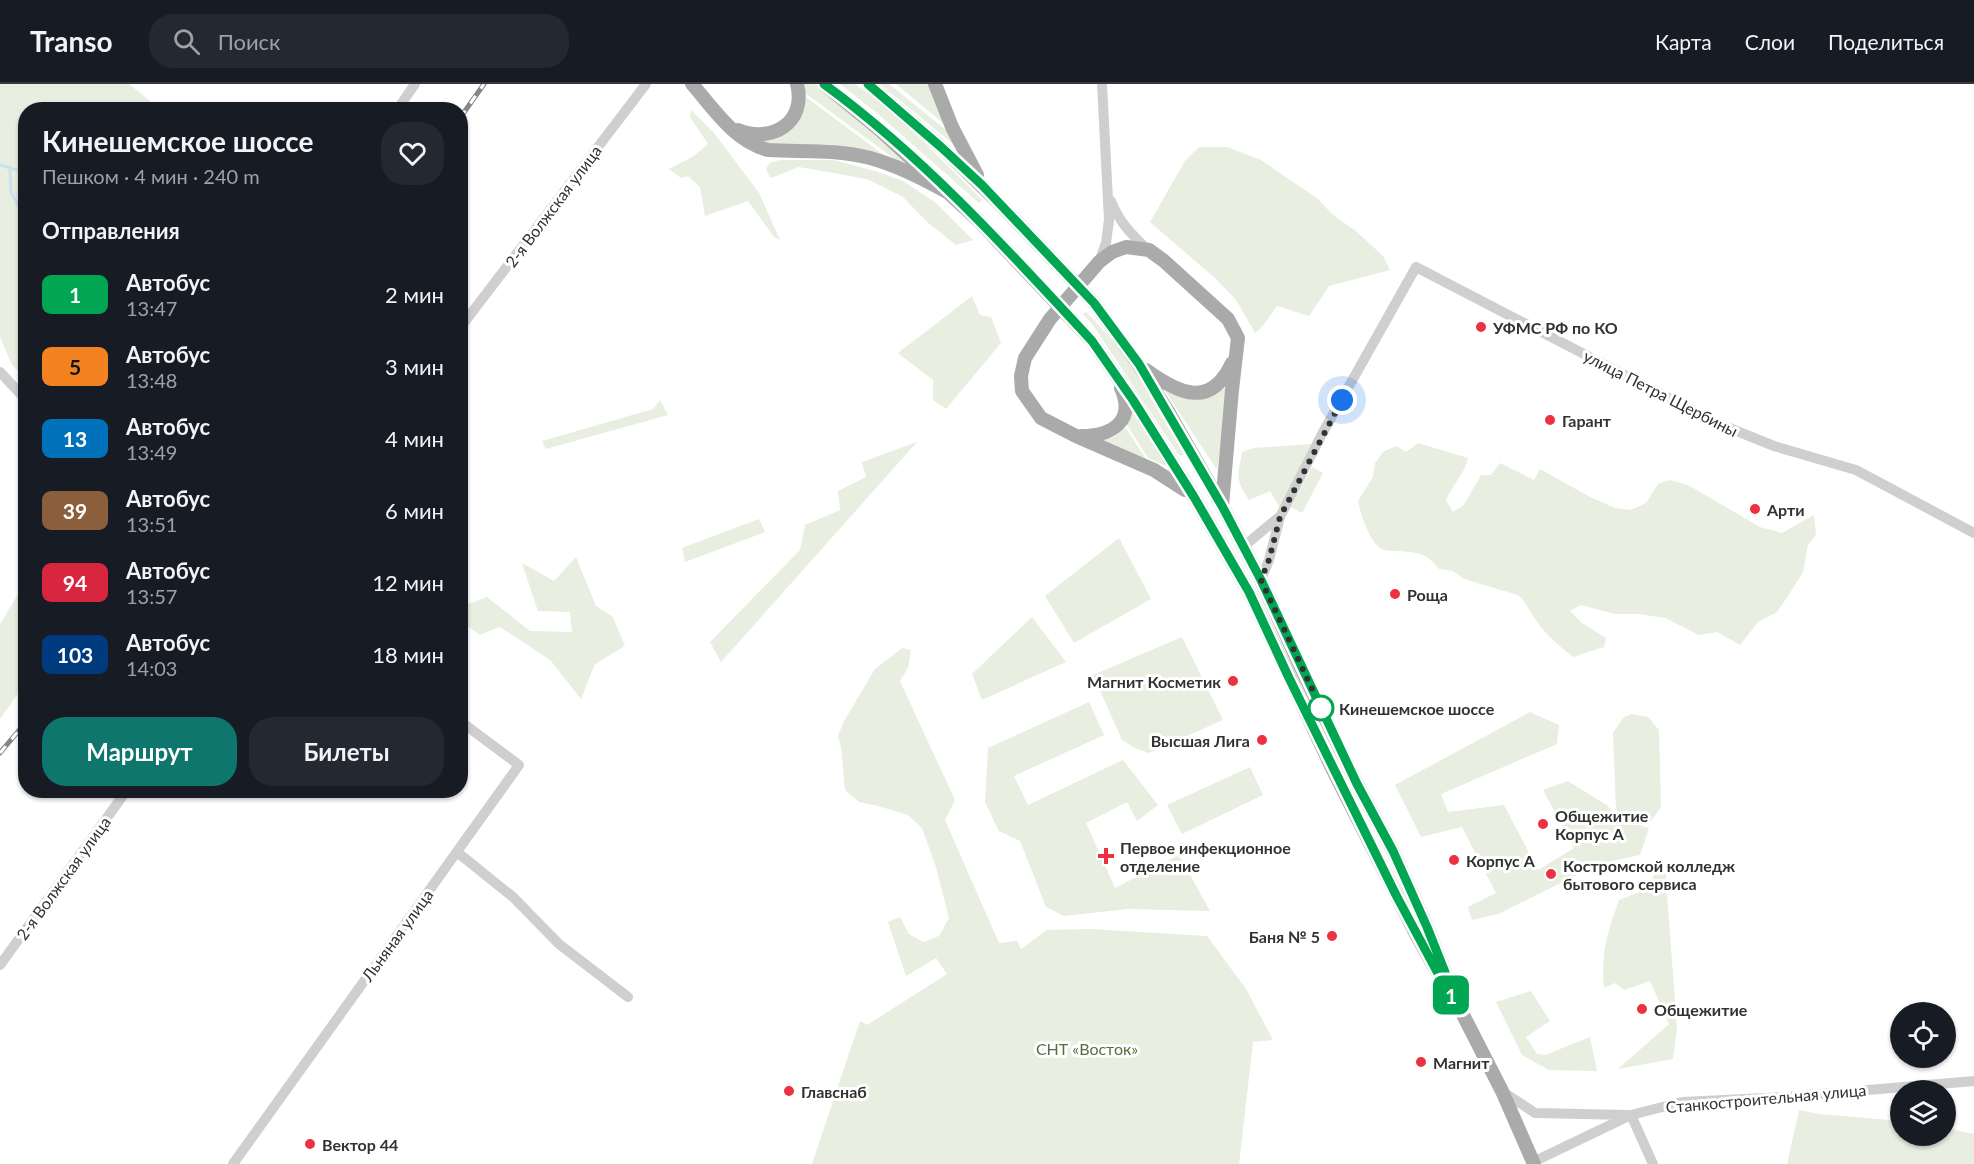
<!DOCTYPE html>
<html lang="ru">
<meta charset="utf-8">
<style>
body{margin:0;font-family:Lato,sans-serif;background:#242831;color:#f1f3f6;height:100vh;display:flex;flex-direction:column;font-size:22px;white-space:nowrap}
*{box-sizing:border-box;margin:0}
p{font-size:20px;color:#9ea1a6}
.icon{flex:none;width:33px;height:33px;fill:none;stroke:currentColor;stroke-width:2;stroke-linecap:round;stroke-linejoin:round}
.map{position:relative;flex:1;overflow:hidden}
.side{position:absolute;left:18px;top:18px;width:450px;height:696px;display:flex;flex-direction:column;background:#171b24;border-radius:24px;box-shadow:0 2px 4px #0004}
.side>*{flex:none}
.badge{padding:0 12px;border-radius:9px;font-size:21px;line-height:39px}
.tools{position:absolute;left:1890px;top:918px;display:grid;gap:12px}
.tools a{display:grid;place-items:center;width:66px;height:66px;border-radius:50%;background:#171b24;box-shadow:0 2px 4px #0004;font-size:30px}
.you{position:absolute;width:30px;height:30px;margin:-15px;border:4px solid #fff;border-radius:50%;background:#1a73e8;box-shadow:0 0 0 9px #1a73e833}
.map>.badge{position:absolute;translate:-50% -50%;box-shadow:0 0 0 3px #fff}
h2{padding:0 24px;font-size:22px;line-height:54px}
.round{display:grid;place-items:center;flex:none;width:63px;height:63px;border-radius:24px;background:#242831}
.summary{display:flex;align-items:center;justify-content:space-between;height:102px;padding:0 24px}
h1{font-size:28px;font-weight:700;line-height:45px}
.primary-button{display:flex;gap:12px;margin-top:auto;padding:12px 24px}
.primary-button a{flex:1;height:69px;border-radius:24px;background:#0f766e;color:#fff;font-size:24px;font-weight:700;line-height:69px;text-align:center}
.primary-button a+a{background:#242831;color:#f1f3f6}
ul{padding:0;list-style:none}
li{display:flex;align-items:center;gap:18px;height:72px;padding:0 24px}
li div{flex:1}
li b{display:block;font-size:22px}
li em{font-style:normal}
li .badge{min-width:66px;font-weight:700;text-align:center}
header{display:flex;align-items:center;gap:36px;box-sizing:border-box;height:84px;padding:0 30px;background:#171b24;border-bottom:2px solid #363941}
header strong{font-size:28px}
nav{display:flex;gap:33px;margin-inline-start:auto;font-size:21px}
.search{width:420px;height:54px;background:#242831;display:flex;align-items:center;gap:15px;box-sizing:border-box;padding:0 21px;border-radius:24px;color:#9ea1a6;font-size:22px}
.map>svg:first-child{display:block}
.green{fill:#e8eee0}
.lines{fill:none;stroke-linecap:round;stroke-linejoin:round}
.stream{stroke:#cce1ee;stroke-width:3}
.minor{stroke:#cfcfcf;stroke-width:10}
.major{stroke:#aaa;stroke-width:14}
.rail-casing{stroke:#878787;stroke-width:5}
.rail{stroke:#fff;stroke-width:3;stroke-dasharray:9;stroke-linecap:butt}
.major-bridge{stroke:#aaa;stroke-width:14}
.line-casing{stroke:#fff;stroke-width:14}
.line{stroke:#00a651;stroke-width:9}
.walk{stroke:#323232;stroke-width:6;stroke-dasharray:0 10.8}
.poi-dot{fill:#ec3140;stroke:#fff;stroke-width:2}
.stop-dot{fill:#fff;stroke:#00a651;stroke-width:3}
.labels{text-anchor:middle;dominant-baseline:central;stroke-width:6;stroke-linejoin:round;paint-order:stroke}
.street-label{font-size:16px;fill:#323232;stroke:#fff}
.poi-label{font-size:16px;font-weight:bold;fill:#323232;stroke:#fff;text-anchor:start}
.stop-label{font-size:16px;font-weight:bold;fill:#323232;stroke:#fff;text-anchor:start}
.park-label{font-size:16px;fill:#55703c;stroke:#fff}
</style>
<header>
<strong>Transo</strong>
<div class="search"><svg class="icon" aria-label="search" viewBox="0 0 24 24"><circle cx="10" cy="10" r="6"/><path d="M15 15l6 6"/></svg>Поиск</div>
<nav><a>Карта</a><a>Слои</a><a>Поделиться</a></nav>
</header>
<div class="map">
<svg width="1974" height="1080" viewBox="0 0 1974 1080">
<rect width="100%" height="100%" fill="#fff"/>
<!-- green -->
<path class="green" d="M0,0H129L160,25L26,26L25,293L12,281L0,253Z
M805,0H815L842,20L919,84L896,76L805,9Z
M840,0H855L883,21L929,63L982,116L979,119L878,30Z
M880,0H889L946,46L953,60Z
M896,0H930L943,39Z
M806,13L889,75L775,62L760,57L804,25Z
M691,26L714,49L759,109L780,156L774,153L748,117L705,132L700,103L688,92L681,94L669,85L694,72L708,60L690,33Z
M1199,63H1227L1261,76L1318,115L1332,130L1357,148L1383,172L1390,186L1329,202L1309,232L1277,222L1262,243L1255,249L1236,216L1216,195L1150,138L1185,77Z
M780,76H834L878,88L903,97L936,119L973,156L956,161L927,138L903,113L867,95L799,83L771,94L766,86C768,78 772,78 780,76Z
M972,212L980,231L991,233L1001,259L946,325L933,316V296L898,269Z
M1086,228C1126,267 1155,318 1185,365V370L1181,372L1178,370L1093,241L1083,230Z
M1229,302L1217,386L1165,307C1191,317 1204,317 1229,302Z
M660,316L668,331L546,365L542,357L653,325Z
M1132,329L1168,383L1148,374L1127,341Z
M1126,344L1146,375L1102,356L1114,353Z
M917,358L721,578L710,558L800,466L805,441L840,426L838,407L866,393L862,378Z
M1418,359L1468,374C1465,389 1452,402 1446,416L1453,428L1464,421L1481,391H1491L1500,379L1534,396L1540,385L1590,413L1615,424L1631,426L1646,419L1658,400L1670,396L1688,401L1760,443L1782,449L1814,431L1816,451L1808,461L1803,488L1790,509L1777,528L1758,538L1740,561L1717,548L1699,551L1665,534L1638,530H1615L1581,521L1570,527L1582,539L1606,554L1604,563L1573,573C1559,562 1545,550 1535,535C1529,526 1526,518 1518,511L1464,495L1453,487L1439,485C1425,468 1420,469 1399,467C1394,467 1388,467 1384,466C1370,461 1361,431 1358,417L1373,393L1375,379L1383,368L1396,362L1406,368Z
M1311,360L1280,424L1270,407L1249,416C1235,397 1238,391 1242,368L1254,364Z
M1312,383L1323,389L1302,429L1291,423Z
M759,435L765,448L685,478L682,464Z
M1119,454L1151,515L1074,559L1045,512Z
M576,473L596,522L613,533L625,562L595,580L581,615L551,577L519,555L499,543L480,551L460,537L461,514L469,520L487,513L530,547L572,548L570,528L538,527L522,479L554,497Z
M25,499V600L0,635V540Z
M1032,533L1066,578L982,616L972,590Z
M1182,553L1223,636L1149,669L1135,664L1122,656L1093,591Z
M902,564L911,566L908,584L900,597L955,716L945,736L999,859L1017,857L1021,865L1047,846L1090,845L1207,852L1246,905L1273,956L1253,958L1239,1080H812L860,937L867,941L947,890L936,874L906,892L888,838L900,833L909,850L923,858L939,852L949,834L936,783L922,744L908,731L878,722L859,718L845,706L841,663L838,652L844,637L875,585Z
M1089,618L1104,651L1014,692L1028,721L1123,676L1158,721L1137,737L1127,718L1086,739L1115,804L1179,771L1210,827L1128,825L1064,832L1046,823L1020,757L999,747L985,718L988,664Z
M1530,628L1559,641L1557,660L1441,710L1448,728L1504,721L1538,786L1574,764L1543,706L1568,697L1608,722L1618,736L1630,739L1619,731L1616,724L1613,649L1623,634L1631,630L1648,633L1659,646L1661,723L1651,737L1633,739L1649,744L1640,771L1599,780L1498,830L1472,836L1468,823L1496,809L1462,743L1421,753L1395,701Z
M1250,683L1263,711L1182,750L1167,721Z
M1665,782L1677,944L1673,975L1618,985L1669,940L1650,897L1624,906L1615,899L1604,904C1601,867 1607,851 1619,816L1650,804L1656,784Z
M1531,907L1550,937L1526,953L1537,970L1545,971L1590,953L1597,987L1549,986L1522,971L1496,918Z
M1799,1026L1819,1030L1900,1037V1052H1946V1044L1974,1050V1080H1787Z"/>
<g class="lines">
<!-- stream -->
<path class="stream" d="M0,81L20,87L26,102
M10,83L11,108L26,136
M26,147L23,155L26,161
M19,291L26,263"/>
<!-- minor -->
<path class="minor" d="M397,26L415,0
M1111,117C1119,138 1132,151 1148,166
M1099,178L1106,159L1109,136L1102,0
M460,244L646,0
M0,288L26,316
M1243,463L1279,433
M1261,496L1269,476L1280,433L1322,350L1416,183L1717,339L1774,362L1856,386L1974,449
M457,768L513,813L559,860L628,913
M0,881L127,706
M1503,1008L1535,1029L1628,1031
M1631,1031L1653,1080
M1533,1078L1631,1031L1682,1018L1786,1013L1974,997
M233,1080L519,681L460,637"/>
<!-- major -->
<path class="major" d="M692,0C714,25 734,57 768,66C802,68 837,65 870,74C900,82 928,97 954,112
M824,0L879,45L978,136
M868,0L941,63L996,116
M935,0L952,43L977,91
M738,46C772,60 807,38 797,0
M1094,219L1139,281L1169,329L1222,422L1261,496L1302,586L1357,700L1393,767L1427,843L1458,921L1502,1007L1534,1080
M1075,239L1092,257L1133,316L1194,413L1249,508L1333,686L1416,850L1440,893
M1146,286C1179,310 1211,325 1232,279
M1081,352C1112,352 1136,337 1121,304
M1185,406L1154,386L1076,352L1041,334L1022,307L1021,292L1025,274L1050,235L1099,178L1112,168L1126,163L1149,166L1164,177L1228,235L1238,254L1232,306L1222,422"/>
<!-- rail casing -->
<g class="rail-casing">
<path id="rail" d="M460,34L484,0
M0,669L26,638"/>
</g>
<!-- rail -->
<use href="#rail" class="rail"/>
<!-- major-bridge -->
<path class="major-bridge" d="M996,116L1094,219
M978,136L1075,239"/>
</g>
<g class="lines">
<!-- line casing -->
<g class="line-casing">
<path id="line" d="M824,0C924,73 1008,166 1092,257L1133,316L1194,413L1249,508L1289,594L1396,811L1442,897L1458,921L1427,843L1393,767L1357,700L1261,496L1222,422L1139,280L1094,219L982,101L941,63L868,0"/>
</g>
<!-- line -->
<use href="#line" class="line"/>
<!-- walk -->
<path class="walk" d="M1321,624L1261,496L1269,476L1280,433L1342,316"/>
</g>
<!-- markers -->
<g class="poi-dot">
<circle cx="1481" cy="243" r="6"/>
<circle cx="1550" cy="336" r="6"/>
<circle cx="1755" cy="425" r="6"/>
<circle cx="1395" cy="510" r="6"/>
<circle cx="1233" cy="597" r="6"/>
<circle cx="1262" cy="656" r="6"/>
<circle cx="1543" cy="740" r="6"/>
<path d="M1103 763h6v6h6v6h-6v6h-6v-6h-6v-6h6z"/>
<circle cx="1454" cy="776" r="6"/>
<circle cx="1551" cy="790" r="6"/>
<circle cx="1332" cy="852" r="6"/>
<circle cx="1642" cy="925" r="6"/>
<circle cx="1421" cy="978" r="6"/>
<circle cx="789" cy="1007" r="6"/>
<circle cx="310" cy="1060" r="6"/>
</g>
<circle class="stop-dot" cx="1321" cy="624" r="12"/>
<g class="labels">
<!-- street labels -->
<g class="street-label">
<text transform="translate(553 122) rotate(-53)">2-я Волжская улица</text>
<text transform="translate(1661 309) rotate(27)">улица Петра Щербины</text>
<text transform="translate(63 794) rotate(-54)">2-я Волжская улица</text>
<text transform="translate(397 851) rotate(-54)">Льняная улица</text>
<text transform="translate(1766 1014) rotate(-5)">Станкостроительная улица</text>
</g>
<!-- poi labels -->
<g class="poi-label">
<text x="1493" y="243">УФМС РФ по КО</text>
<text x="1562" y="336">Гарант</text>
<text x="1767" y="425">Арти</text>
<text x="1407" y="510">Роща</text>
<text x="1221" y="597" text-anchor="end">Магнит Косметик</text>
<text x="1250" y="656" text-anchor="end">Высшая Лига</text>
<text x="1555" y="731">Общежитие<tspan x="1555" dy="18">Корпус А</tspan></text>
<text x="1120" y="763">Первое инфекционное<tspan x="1120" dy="18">отделение</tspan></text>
<text x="1466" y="776">Корпус А</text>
<text x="1563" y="781">Костромской колледж<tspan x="1563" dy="18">бытового сервиса</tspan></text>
<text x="1320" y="852" text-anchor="end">Баня № 5</text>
<text x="1654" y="925">Общежитие</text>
<text x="1433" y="978">Магнит</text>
<text x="801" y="1007">Главснаб</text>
<text x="322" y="1060">Вектор 44</text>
</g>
<!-- stop labels -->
<g class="stop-label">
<text x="1339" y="624">Кинешемское шоссе</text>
</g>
<!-- park labels -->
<g class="park-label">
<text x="1087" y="964">СНТ «Восток»</text>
</g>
</g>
</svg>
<div class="tools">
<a><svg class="icon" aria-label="locate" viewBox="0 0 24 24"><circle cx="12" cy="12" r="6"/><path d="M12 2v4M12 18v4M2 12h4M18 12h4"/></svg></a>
<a><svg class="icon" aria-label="layers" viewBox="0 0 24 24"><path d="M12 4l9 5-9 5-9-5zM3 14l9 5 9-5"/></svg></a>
</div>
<div class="you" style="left:1342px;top:316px"></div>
<b class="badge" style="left:1451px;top:911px;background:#00a651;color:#fff">1</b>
<section class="side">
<div class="summary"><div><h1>Кинешемское шоссе</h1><p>Пешком · 4 мин · 240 m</p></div><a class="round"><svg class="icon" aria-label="heart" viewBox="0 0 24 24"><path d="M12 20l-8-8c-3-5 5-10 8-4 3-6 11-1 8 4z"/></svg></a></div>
<h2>Отправления</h2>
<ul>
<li><span class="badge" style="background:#00a651;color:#fff">1</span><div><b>Автобус</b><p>13:47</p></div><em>2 мин</em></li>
<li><span class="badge" style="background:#f58220;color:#111">5</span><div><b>Автобус</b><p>13:48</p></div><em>3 мин</em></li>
<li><span class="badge" style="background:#0072bc;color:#fff">13</span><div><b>Автобус</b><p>13:49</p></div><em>4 мин</em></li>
<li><span class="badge" style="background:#8b5e3c;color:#fff">39</span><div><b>Автобус</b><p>13:51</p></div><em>6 мин</em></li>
<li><span class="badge" style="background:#d7263d;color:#fff">94</span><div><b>Автобус</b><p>13:57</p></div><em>12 мин</em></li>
<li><span class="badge" style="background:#003b80;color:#fff">103</span><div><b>Автобус</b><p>14:03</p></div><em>18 мин</em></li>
</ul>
<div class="primary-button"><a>Маршрут</a><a>Билеты</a></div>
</section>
</div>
